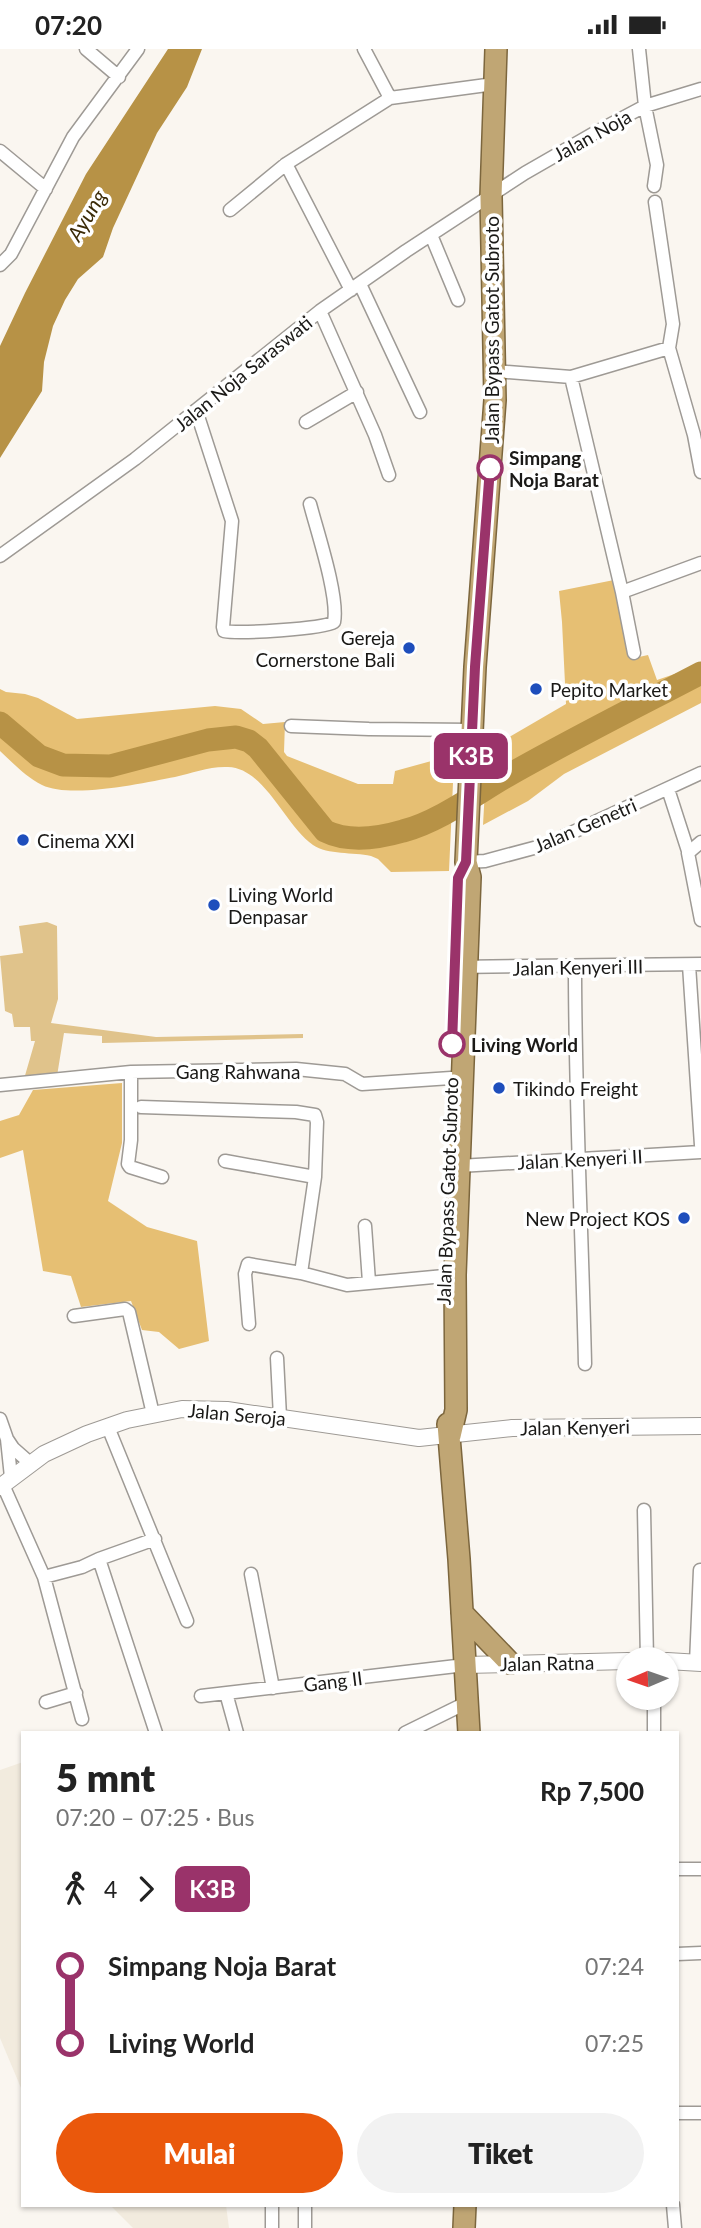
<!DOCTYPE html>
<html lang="id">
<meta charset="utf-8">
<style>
body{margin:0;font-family:Lato,sans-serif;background:#f2f2f2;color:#222;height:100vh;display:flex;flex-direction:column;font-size:26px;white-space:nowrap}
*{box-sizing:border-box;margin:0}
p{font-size:23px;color:#767676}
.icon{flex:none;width:38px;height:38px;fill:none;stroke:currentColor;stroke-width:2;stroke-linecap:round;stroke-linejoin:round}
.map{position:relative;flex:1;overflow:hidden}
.details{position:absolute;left:21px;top:1682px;width:658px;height:476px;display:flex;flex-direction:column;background:#fff;border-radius:0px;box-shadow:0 2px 5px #0004}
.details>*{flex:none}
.badge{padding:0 14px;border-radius:10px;font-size:24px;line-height:46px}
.needle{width:46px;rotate:268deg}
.controls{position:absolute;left:616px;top:1598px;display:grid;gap:14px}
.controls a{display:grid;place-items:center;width:63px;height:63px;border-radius:50%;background:#fff;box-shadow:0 2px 5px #0004;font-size:35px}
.map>.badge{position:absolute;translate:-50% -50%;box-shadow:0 0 0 4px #fff}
.legs{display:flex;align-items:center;gap:10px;height:77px;padding:0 35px;font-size:23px}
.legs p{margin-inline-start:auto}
.summary{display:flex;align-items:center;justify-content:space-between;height:119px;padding:0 35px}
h1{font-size:38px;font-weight:800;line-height:52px}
.cta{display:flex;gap:14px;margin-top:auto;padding:14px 35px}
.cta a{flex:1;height:80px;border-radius:42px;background:#ea580c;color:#fff;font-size:28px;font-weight:800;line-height:80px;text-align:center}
.cta a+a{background:#f2f2f2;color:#222}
ul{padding:0 35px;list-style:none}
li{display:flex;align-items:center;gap:24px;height:77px;font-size:26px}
li i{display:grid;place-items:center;width:10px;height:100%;margin:0 9px;background:currentColor}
li i::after{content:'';width:18px;height:18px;margin:-9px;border:5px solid;border-radius:50%;background:#fff}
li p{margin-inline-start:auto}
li:first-child i{background:linear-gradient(#0000 50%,currentColor 0)}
li:last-child i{background:linear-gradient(currentColor 50%,#0000 0)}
.status{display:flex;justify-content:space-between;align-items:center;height:49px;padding:0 35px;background:#fff;direction:ltr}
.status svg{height:19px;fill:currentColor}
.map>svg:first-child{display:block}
.built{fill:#f2ebde}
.green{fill:#e0c38b}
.forest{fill:#e6bf73}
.water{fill:#b79246}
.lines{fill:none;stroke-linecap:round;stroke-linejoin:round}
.river{stroke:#b79246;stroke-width:23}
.minor-casing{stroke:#9e9a95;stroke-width:15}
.tertiary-casing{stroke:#9e9a95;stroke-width:18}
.trunk-casing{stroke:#7c663d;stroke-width:24}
.minor{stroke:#fff;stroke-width:12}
.tertiary{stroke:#fff;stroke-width:16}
.trunk{stroke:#c0a674;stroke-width:21}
.line-1-casing{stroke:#fff;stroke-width:16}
.line-1{stroke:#9a336a;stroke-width:10}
.stop-1-dot{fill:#fff;stroke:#9a336a;stroke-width:3.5}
.poi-dot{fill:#1e4ebc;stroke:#fff;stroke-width:2.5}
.labels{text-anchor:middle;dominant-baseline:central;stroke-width:7;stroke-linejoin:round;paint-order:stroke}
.street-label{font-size:19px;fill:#1a1917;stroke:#fff}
.stop-label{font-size:19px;font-weight:bold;fill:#1a1917;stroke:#fff;text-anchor:start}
.poi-label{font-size:19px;fill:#1a1917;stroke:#fff;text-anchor:start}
.water-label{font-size:21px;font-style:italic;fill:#3b2b08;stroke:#fff}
</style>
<div class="status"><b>07:20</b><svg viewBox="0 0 49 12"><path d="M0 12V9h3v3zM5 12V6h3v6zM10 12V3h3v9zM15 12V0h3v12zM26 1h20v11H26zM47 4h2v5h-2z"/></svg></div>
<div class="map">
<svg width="701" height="2179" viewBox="0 0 701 2179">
<rect width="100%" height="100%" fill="#faf6f0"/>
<!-- built -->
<path class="built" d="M23,1713V2039H21L0,1989V1721Z
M110,2156H226L229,2179H133Z"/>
<!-- green -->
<path class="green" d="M47,873L57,877L58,950L51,974L156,988L303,985V989L102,994V987L64,984L57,1027L24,1030L35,992H31L30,978H14L12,965L5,962L0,907L23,904L19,877Z"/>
<!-- forest -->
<path class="forest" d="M614,531L630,610L648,606L657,631L701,616V654L564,725L528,752L483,776L487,704L511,687L566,655L562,573L559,542Z
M0,640L6,643L25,645L38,649L77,670L215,657L241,660L263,675L285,673L284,703L287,707L358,735H393L395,722L435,711V690H455L449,822L391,823L378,810L371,807C353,803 328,806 313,796C285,777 265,719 228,718C210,717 192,724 175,728C143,734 71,750 42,736C26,728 13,714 0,702Z
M122,1034V1094L108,1152L147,1178L197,1192L209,1292L179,1300L159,1283L142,1281L131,1252L81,1258L71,1227L43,1222L23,1101L0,1109V1072L19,1066L33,1041Z"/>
<!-- water -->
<path class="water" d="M168,0H202L187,38L157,84L113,179L103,208L78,230L65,251L53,277L44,313L42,342L0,409V297L25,244L86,125Z"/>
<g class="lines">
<!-- river -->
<path class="river" d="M0,674L39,707L63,716L110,717L208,691L236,688L249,692L258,699L325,782C349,794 379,789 403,782C438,773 476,745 507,727C570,691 636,658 701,624"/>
<!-- minor casing -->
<g class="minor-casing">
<path id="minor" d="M86,0L119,28
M364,0L390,49
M639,0L645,57L657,116L654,137
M0,102L46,140
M286,115L351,241
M655,153L673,275L669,299L694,386L701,423
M230,161L286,115L390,49L494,35
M431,186L458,251
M0,216L11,205L73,88L138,0
M360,235L420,363
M320,262L375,386L389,426
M495,322L571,328L669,299
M571,328L622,543L634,604
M196,361L232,472L223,578L224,582C239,585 323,580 334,573C339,548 317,482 310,455
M306,373L357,343
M0,507L135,410L320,262L406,202L525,124L598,82L645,57L701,40
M622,543L701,514
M291,677L369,680L472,681
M668,740L688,802
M701,793L688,804L701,871
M466,813L485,812L545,796L701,724
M689,916L701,1096
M455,918L701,915
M575,918C575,1051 582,1183 585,1315
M131,1023L296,1020L345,1025L362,1035L451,1029
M0,1036L131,1023V1091L128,1115L130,1118L162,1128
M141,1058L296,1063L315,1066L317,1073L315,1128L301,1224
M225,1112L315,1128
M459,1117L701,1103
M365,1177L369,1233
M74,1267L125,1260L129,1263L153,1365
M249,1275L245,1225L248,1215L301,1224L347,1236L455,1226
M277,1309L280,1368
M0,1370L7,1390L11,1428
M108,1378L187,1572
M7,1390L13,1399L30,1414
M3,1436L44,1528L82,1670
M644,1461L647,1610
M99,1510L155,1490
M251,1525L273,1639
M44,1528L82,1518L99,1510L156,1684
M696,1614L700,1521
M226,1644L237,1684
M201,1647L465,1616
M46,1653L76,1644
M405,1684L468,1653
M654,1684V1648
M677,1820H701
M677,1905L701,1904
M677,2064H701
M272,2156V2179
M305,2156V2179
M673,2156L675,2179"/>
</g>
<!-- tertiary casing -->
<g class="tertiary-casing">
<path id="tertiary" d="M0,1438L44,1405L87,1385L127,1371L182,1360L227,1361L419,1389L512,1379L701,1377
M667,1612L701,1614
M465,1616L628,1612"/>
</g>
<!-- trunk casing -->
<g class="trunk-casing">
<path id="trunk" d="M448,1375L459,1510L469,1684
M450,1387L456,1361L455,1226L470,828L466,813L475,618L495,351L491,148L496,0
M462,1564L510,1614
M464,2179L465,2156"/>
</g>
<!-- minor -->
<use href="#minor" class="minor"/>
<!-- tertiary -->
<use href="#tertiary" class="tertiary"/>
<!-- trunk -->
<use href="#trunk" class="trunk"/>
</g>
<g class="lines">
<!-- line-1 casing -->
<g class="line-1-casing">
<path id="line-1" d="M452,995L458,829L466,813L475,618L490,419"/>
</g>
<!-- line-1 -->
<use href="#line-1" class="line-1"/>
</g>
<!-- markers -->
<g class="stop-1-dot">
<circle cx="490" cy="419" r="12"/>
<circle cx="452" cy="995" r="12"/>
</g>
<g class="poi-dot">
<circle cx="409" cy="599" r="7"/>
<circle cx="536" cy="640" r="7"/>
<circle cx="23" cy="791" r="7"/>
<circle cx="214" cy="856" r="7"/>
<circle cx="499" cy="1039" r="7"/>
<circle cx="684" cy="1169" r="7"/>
</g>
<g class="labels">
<!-- street labels -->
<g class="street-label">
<text transform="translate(592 86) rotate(-29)">Jalan Noja</text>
<text transform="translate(491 281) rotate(-90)">Jalan Bypass Gatot Subroto</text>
<text transform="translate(243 324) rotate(-39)">Jalan Noja Saraswati</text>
<text transform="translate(585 776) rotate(-23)">Jalan Genetri</text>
<text transform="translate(578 918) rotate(-1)">Jalan Kenyeri III</text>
<text x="238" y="1022">Gang Rahwana</text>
<text transform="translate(580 1110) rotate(-3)">Jalan Kenyeri II</text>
<text transform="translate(447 1142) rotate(-88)">Jalan Bypass Gatot Subroto</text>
<text transform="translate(237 1365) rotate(5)">Jalan Seroja</text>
<text transform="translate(575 1378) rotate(-1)">Jalan Kenyeri</text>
<text transform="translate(547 1614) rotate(-1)">Jalan Ratna</text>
<text transform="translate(333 1632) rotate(-7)">Gang II</text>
</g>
<!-- stop labels -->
<g class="stop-label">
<text x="509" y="408">Simpang<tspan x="509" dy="22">Noja Barat</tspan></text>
<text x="471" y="995">Living World</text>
</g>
<!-- poi labels -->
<g class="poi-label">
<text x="395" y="588" text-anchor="end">Gereja<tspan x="395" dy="22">Cornerstone Bali</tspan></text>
<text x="550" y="640">Pepito Market</text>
<text x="37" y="791">Cinema XXI</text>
<text x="228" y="845">Living World<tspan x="228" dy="22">Denpasar</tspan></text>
<text x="513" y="1039">Tikindo Freight</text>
<text x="670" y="1169" text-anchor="end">New Project KOS</text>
</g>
<!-- water labels -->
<g class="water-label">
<text transform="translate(86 166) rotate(-59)">Ayung</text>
</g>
</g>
</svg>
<div class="controls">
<a><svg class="needle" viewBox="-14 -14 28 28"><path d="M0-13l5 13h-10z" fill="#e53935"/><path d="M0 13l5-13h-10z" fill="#767676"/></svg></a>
</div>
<b class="badge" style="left:471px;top:707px;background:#9a336a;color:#fff">K3B</b>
<section class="details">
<div class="summary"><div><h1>5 mnt</h1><p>07:20 – 07:25 · Bus</p></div><b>Rp 7,500</b></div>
<div class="legs"><svg class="icon" aria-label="walk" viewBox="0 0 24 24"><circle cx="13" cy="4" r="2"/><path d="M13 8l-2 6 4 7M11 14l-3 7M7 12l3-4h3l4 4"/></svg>4<svg class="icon" aria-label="forward" viewBox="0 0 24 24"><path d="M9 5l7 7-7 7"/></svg><b class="badge" style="background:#9a336a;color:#fff">K3B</b></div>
<ul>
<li><i style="color:#9a336a"></i><b>Simpang Noja Barat</b><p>07:24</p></li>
<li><i style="color:#9a336a"></i><b>Living World</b><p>07:25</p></li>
</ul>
<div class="cta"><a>Mulai</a><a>Tiket</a></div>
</section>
</div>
